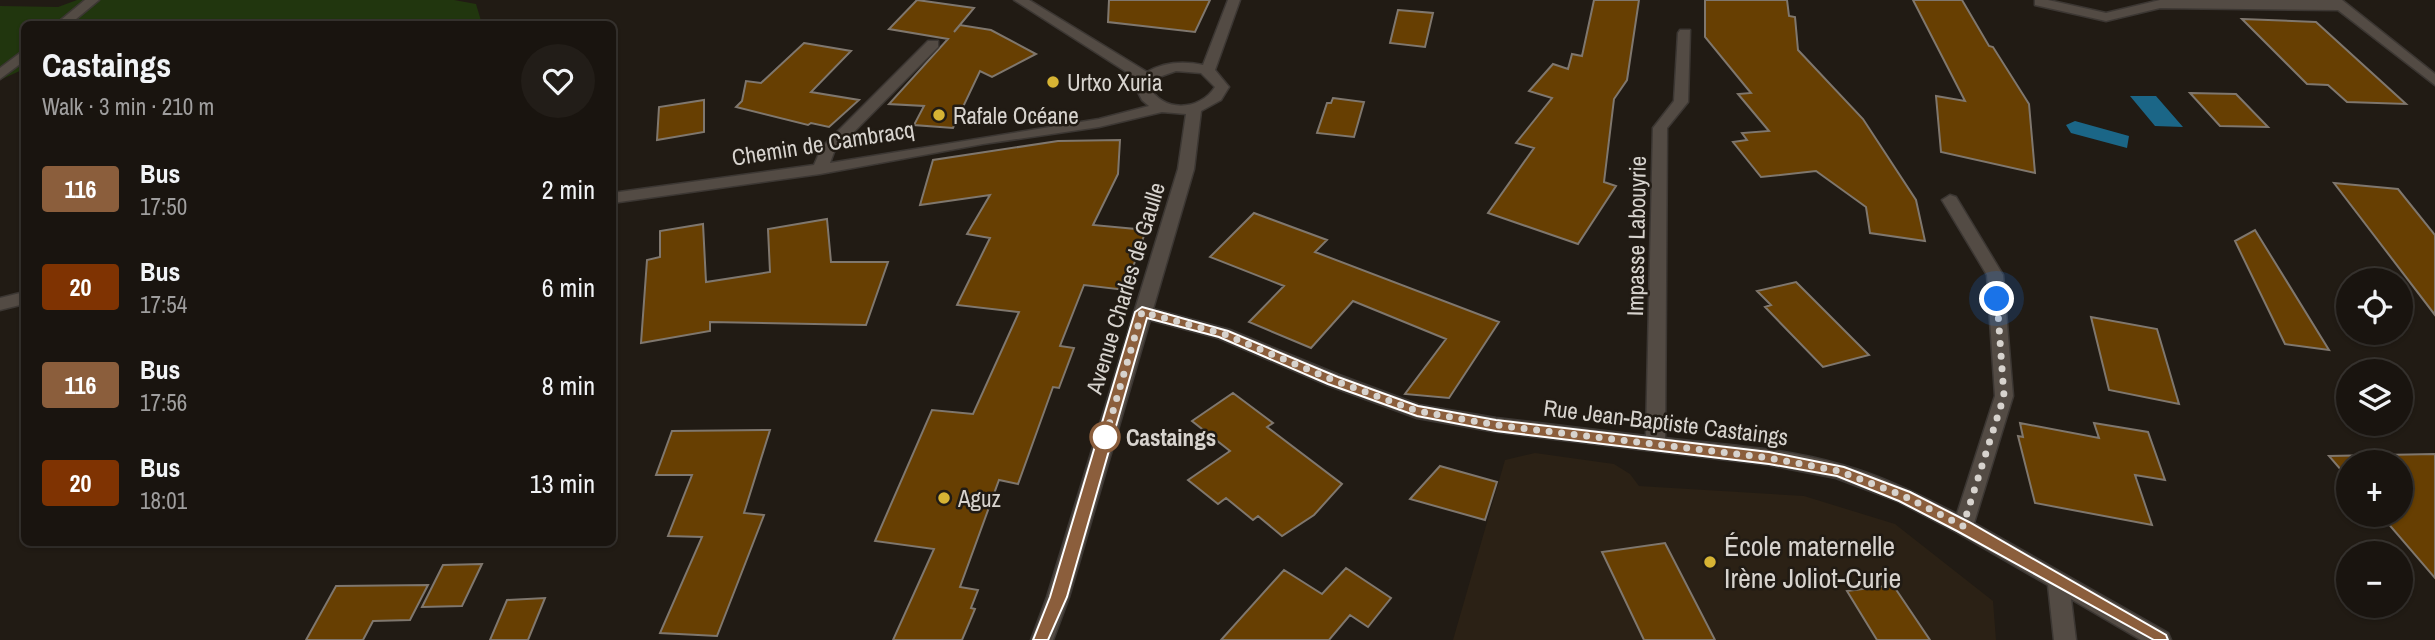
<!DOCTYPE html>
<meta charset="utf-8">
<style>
body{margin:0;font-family:"Archivo Narrow",sans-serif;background:#221d18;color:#f1f3f6;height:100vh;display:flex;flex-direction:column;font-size:26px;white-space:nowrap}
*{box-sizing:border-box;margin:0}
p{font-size:23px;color:#9f9e9e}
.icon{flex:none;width:38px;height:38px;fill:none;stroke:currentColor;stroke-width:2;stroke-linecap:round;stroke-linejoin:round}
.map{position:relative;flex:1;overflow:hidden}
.sheet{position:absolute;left:21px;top:21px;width:595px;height:525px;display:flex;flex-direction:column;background:#19140f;border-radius:10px;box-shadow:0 2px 5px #0004,0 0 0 2px #37332f}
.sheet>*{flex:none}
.badge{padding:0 14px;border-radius:5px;font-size:24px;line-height:46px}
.tools{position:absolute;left:2336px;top:268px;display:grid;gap:14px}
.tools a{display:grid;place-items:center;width:77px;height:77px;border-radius:50%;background:#19140f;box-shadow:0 2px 5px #0004,0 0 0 2px #37332f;font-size:35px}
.you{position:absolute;width:35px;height:35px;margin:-18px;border:5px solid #fff;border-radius:50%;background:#1a73e8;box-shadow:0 0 0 10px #1a73e833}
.map>.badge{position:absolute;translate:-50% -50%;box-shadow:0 0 0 4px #fff}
.round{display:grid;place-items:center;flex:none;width:74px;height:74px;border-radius:37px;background:#221d18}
.summary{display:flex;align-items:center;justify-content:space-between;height:119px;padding:0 21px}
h1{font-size:33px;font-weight:700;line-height:52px}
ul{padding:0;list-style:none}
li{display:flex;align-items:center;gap:21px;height:98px;padding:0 21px}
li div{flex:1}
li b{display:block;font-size:26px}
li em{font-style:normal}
li .badge{min-width:77px;font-weight:700;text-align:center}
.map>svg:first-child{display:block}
.built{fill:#2b2115}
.green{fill:#21360e}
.water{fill:#1b6687}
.building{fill:#673f02;stroke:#7f776e;stroke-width:2}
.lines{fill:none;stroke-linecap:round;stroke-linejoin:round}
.minor-casing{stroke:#3c3733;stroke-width:3}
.minor{fill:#534b44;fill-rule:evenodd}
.line{fill:#8b5e3c;stroke:#fff;stroke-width:2}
.walk{stroke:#d7d3ce;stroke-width:7;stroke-dasharray:0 12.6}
.poi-dot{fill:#d7b434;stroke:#211b14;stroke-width:2.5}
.stop-dot{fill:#fff;stroke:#8b5e3c;stroke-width:3.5}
.labels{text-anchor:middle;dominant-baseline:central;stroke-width:5;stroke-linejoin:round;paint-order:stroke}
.poi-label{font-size:23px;fill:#d7d3ce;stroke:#211b14;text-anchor:start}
.street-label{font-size:23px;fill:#d7d3ce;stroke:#211b14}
.stop-label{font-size:23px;font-weight:bold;fill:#d7d3ce;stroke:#211b14;text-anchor:start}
.near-poi-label{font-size:28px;fill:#d7d3ce;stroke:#211b14;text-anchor:start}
</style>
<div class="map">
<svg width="2435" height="640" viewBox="0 0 2435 640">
<rect width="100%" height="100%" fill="#211b14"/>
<!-- built -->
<path class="built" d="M1535,453L1614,464L1630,474L1639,486L1804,496L1895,524L1993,601L1996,640H1453L1505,460Z"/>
<!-- green -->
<path class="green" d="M77,0H454L476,4L482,24H24V69L0,80V6L58,7Z"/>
<!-- water -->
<path class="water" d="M2130,96H2156L2183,127L2155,126Z
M2075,121L2129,136L2127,148L2071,133L2066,125Z"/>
<!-- building -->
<path class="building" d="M917,0L974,8L954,32L960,25L991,30L1036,54L992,77L980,71L953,128L914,125L924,106L889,104L948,39L889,29Z
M1109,0H1210L1195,32L1108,22Z
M1594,0H1639L1627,80L1614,99L1604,182L1616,186L1578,244L1488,213L1534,148L1516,143L1552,98L1529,91L1553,64L1568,69L1572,54L1582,56Z
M1705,0H1787L1789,16L1795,17L1798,50L1863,119L1916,200L1925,241L1870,233L1866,207L1816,171L1761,177L1733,142L1747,140L1742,133L1769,131L1738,94L1751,93L1705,37Z
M1913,0H1962L1989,46L1993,47L2029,104L2035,173L1941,152L1936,96L1965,101Z
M1398,10L1433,13L1425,47L1390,43Z
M2242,19L2316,22L2406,104L2347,102L2328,85L2307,84Z
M804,43L851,51L811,92L859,100L829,127L811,123L808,125L736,107L742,101L746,81L761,83Z
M2190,93L2236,94L2268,127L2220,126Z
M1333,98L1364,102L1354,137L1317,133L1327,103H1331Z
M704,100V132L657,140L659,107Z
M1120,140L1118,174L1093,225L1146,230L1125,290L1084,285L1060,346L1074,348L1059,388L1053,387L1018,484L999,480L960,587L978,590L971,608L975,609L962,640H893L934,549L875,541L932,410L973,414L1019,312L957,305L990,238L967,234L990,195L920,205L933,160L1058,141Z
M2334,183L2398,189L2435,235V315Z
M1254,213L1327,240L1315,252L1499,322L1449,398L1405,394L1446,339L1353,301L1311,348L1249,322L1284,286L1210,257Z
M827,219L831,262H888L866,325L710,322V331L641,343L647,260L660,257V231L703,224L706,282L770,272L768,229Z
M2255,230L2329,350L2285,344L2235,241Z
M1796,282L1869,355L1823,367L1765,307L1771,305L1757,291Z
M2091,317L2157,329L2179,404L2109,390Z
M1233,393L1273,423L1267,427L1342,484L1314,515L1282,536L1258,516L1253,520L1226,498L1218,504L1188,480L1230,451L1192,421Z
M2020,423L2099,438L2094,423L2148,432L2165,480L2135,475L2152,525L2035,503L2018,436L2023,437Z
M770,430L744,513L764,515L717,636L660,633L702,537L668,536L692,475H656L672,431Z
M2435,454V578L2380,514H2401V462H2348V478L2329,456Z
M1440,466L1497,482L1485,520L1410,499Z
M1665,543L1715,640H1644L1602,552Z
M482,564L462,606L422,607L443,565Z
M1346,568L1391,598L1368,627L1350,615L1329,640H1221L1284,570L1322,594Z
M428,585L410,620L373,621L363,640H306L336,586Z
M1893,585L1930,640H1877L1847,591Z
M545,598L528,640H490L507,600Z"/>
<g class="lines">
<!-- minor casing -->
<g class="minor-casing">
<path id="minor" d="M85,0H99L70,24H56Z
M1014,0H1029L1147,72C1164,62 1184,61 1203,65L1228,0H1240L1215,70L1229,87L1221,100L1201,111L1194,169L1153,309L1230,330L1339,375L1419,405L1496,418L1646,436L1653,128L1674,101L1678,33L1680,30H1690L1688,102L1667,128L1665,438C1723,445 1785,448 1842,465C1882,476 1920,495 1957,514L1995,396L1987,275L1942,200L1950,195L1956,197L2003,275L2013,396L1974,523L2168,633L2171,640H2141L2071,599L2076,640H2054L2048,585L1956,532L1897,501L1836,478L1769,465L1496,432L1417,418L1327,385L1218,338L1150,320L1069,597L1053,640H1031L1047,597L1178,169L1186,114L1162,112L1099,127L983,144L820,174L612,203V193L814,165L822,147L928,41H938V47L834,152L830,163L1099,119L1149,106L1142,100L1135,86L1139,80ZM1176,71L1201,73L1215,87C1200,111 1162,113 1149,86L1159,77Z
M2035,0H2048L2106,13L2160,0H2342L2435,74V85L2338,10L2160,8L2106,21L2035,5Z
M24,50V61L0,79V68Z
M24,292V304L0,310V298Z"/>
</g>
<!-- minor -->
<use href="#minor" class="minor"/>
</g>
<!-- line -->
<path class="line" d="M1142,307L1228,331L1338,377L1418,406L1496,420L1769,452L1844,467L1910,492L1969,522L2166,635L2168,640H2154L1957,531L1899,501L1837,476L1769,464L1496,431L1417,416L1328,384L1219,337L1147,318L1067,597L1048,640H1033L1050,597L1135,312Z"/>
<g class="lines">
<!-- walk -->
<path class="walk" d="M1105,437L1104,442L1142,312L1224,334L1333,380L1417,411L1496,425L1769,458L1839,471L1904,496L1963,526L2004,396L1997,299"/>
</g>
<!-- markers -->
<g class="poi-dot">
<circle cx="1053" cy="82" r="7"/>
<circle cx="939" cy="115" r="7"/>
<circle cx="944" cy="498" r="7"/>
<circle cx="1710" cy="562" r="7"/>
</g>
<circle class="stop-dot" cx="1105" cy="437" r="14"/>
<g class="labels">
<!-- poi labels -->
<g class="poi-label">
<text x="1067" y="82">Urtxo Xuria</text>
<text x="953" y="115">Rafale Océane</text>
<text x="958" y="498">Aguz</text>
</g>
<!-- street labels -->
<g class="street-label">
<text transform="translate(823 143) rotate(-9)">Chemin de Cambracq</text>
<text transform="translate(1636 236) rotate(-89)">Impasse Labouyrie</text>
<text transform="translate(1125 288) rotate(-73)">Avenue Charles de Gaulle</text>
<text transform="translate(1666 422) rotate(7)">Rue Jean-Baptiste Castaings</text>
</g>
<!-- stop labels -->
<g class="stop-label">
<text x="1126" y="437">Castaings</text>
</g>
<!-- near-poi labels -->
<g class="near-poi-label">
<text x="1724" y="546">École maternelle<tspan x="1724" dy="32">Irène Joliot-Curie</tspan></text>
</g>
</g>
</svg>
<div class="tools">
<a><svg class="icon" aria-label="locate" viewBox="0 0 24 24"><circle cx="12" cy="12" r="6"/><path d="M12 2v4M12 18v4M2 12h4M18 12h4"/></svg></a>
<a><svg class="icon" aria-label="layers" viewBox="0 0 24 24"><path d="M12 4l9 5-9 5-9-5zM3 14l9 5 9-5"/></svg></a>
<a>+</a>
<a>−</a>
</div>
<div class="you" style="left:1997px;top:299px"></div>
<section class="sheet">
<div class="summary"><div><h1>Castaings</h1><p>Walk · 3 min · 210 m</p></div><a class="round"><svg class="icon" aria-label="heart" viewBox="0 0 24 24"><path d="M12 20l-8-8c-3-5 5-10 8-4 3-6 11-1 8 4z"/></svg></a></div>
<ul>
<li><span class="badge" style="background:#8b5e3c;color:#fff">116</span><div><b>Bus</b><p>17:50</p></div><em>2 min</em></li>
<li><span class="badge" style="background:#7f3302;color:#fff">20</span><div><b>Bus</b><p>17:54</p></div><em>6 min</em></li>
<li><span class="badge" style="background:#8b5e3c;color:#fff">116</span><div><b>Bus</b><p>17:56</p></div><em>8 min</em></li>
<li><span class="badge" style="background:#7f3302;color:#fff">20</span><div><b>Bus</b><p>18:01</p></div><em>13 min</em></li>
</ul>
</section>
</div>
